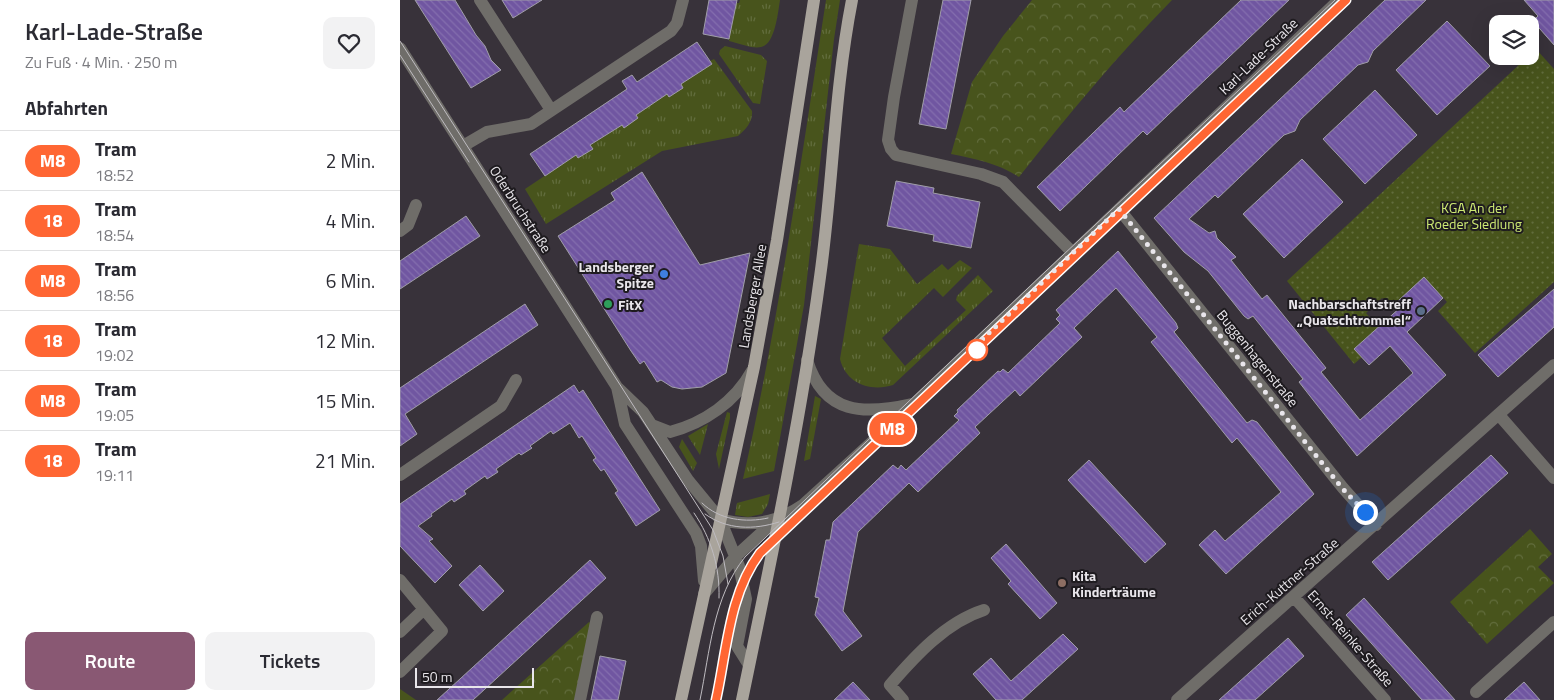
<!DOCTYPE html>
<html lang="de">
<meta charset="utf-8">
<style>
body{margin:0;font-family:"Titillium Web",sans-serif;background:#f2f2f3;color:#2b2b33;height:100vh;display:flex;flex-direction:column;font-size:19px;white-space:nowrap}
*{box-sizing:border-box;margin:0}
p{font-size:16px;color:#7c7c81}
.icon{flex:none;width:28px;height:28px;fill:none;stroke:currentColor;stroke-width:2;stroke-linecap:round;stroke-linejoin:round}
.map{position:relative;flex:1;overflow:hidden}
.drawer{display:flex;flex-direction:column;background:#fff;width:400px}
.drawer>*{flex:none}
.badge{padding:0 10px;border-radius:16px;font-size:18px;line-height:32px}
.tools{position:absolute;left:1089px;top:15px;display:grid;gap:10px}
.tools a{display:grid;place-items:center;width:50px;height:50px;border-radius:10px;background:#fff;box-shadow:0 5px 20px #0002;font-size:25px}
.scale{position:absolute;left:15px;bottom:12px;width:119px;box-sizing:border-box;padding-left:5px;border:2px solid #e9e6eb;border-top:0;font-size:14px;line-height:18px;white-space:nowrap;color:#e9e6eb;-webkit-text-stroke:4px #1e1b1f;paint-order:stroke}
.you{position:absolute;width:25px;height:25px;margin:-12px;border:4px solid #fff;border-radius:50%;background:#1a73e8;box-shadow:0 0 0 8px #1a73e833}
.map>.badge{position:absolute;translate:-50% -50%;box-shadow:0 0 0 2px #fff}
h2{padding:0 25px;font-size:19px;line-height:45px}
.round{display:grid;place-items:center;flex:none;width:52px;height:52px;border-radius:10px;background:#f2f2f3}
.headline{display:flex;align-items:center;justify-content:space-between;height:85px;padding:0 25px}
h1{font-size:24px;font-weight:600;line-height:38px}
.action{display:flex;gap:10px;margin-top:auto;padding:10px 25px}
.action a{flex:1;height:58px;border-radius:10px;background:#895873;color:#fff;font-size:20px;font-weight:600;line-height:58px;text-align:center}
.action a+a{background:#f2f2f3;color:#2b2b33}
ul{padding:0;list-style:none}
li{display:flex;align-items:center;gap:15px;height:60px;padding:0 25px;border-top:1px solid #e1e1e2}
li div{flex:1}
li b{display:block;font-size:19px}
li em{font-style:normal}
li .badge{min-width:55px;font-weight:700;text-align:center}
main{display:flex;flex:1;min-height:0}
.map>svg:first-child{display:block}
.grass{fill:url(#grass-tufts)}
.forest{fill:url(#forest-crowns)}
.garden{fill:url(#garden-dots)}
.building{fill:url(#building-back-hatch);stroke:#a09ea8}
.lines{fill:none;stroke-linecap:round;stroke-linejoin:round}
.minor{stroke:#6f6d69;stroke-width:12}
.major{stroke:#a9a49c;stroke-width:12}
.tram{stroke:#bfbcc1;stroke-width:1}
.line-casing{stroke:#fff;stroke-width:11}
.line{stroke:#f63;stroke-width:8}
.walk{stroke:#e9e6eb;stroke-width:5;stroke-dasharray:0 9}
.shop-dot{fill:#3f7fe0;stroke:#1e1b1f;stroke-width:2}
.leisure-dot{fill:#2e9e5b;stroke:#1e1b1f;stroke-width:2}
.service-dot{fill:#5c6f8a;stroke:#1e1b1f;stroke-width:2}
.stop-dot{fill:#fff;stroke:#f63;stroke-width:2.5}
.education-dot{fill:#8d6e63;stroke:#1e1b1f;stroke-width:2}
.labels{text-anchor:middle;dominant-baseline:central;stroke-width:4;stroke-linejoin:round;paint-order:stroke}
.street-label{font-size:14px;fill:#e9e6eb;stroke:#1e1b1f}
.park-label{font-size:14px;fill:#cde973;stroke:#1e1b1f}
.poi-label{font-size:14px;font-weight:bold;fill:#e9e6eb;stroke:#1e1b1f;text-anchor:end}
</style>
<main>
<section class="drawer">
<div class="headline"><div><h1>Karl-Lade-Straße</h1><p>Zu Fuß · 4 Min. · 250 m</p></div><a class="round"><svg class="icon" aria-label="heart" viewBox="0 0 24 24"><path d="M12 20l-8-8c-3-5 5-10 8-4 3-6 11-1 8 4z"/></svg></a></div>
<h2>Abfahrten</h2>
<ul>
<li><span class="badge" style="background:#f63;color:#fff">M8</span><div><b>Tram</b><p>18:52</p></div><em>2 Min.</em></li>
<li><span class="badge" style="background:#f63;color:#fff">18</span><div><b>Tram</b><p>18:54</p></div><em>4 Min.</em></li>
<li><span class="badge" style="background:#f63;color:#fff">M8</span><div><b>Tram</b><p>18:56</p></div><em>6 Min.</em></li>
<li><span class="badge" style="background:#f63;color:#fff">18</span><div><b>Tram</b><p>19:02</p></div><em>12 Min.</em></li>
<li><span class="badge" style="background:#f63;color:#fff">M8</span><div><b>Tram</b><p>19:05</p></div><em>15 Min.</em></li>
<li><span class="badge" style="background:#f63;color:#fff">18</span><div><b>Tram</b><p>19:11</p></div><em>21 Min.</em></li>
</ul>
<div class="action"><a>Route</a><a>Tickets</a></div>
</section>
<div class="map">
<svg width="1154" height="700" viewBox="0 0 1154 700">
<defs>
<pattern id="grass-tufts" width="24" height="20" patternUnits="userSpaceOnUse" patternTransform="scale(1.25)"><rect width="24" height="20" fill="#48541c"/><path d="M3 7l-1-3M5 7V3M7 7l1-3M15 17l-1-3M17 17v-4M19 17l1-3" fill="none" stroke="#626d3d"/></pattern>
<pattern id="forest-crowns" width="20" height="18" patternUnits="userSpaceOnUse" patternTransform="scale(1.25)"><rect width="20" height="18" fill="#48541c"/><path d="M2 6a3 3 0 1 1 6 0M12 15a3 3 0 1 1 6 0" fill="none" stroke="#626d3d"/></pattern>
<pattern id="garden-dots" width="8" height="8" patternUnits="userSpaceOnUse" patternTransform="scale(1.25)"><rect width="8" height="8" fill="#48541c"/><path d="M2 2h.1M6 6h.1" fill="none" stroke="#626d3d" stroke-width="1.8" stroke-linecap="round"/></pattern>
<pattern id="building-back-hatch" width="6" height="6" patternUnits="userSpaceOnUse" patternTransform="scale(1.25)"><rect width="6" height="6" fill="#7056a1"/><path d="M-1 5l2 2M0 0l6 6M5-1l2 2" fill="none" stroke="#846eae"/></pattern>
</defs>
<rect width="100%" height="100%" fill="#38323a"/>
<!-- grass -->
<path class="grass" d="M340,0H380C378,12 375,45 361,47C352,49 338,43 329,41L336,3H339Z
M426,0H440L434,39L404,305L374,471L343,479C379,320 401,160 426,0Z
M325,46L361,55L367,61L360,104L353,103L319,54L320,50Z
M314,59L352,111C353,122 346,129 338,136L262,151L146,224L125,189L176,155L178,158L192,149L191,145L222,125L224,127L238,118L236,115L267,94L269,97L283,88L281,84L312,64L310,61Z
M459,244L490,249L517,284L542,264L548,270L560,260L572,268L543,297L534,288L482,338L505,366L566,310L556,300L557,296L578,275L593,291L493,385C471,392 446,384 440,359Z
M415,396L421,399L410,459L404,461Z
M327,412L330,413V418L319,469L316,454Z
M308,424L300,455L288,436Z
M282,439L297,463L293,471L279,447Z
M370,494L368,504L362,514L348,517L335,515L337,503Z
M0,689L16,700H0Z"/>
<!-- forest -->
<path class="forest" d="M632,0H772C717,56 667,116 619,177C597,163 576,159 551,154L572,82L603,36Z
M1130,529L1152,554L1138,567L1154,583L1087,644L1050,602Z
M189,622L193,625L177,700H102Z"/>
<!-- garden -->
<path class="garden" d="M1136,49L1154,69V282L1075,353L1038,311L1047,302L1024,277L993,305L982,298L966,313L978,327L954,349L962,357L954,364L887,281Z"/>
<!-- building -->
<path class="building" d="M15,0H55L76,35L85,46L91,60L101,70L71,88Z
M102,0H142L113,18Z
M309,0H337L329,39L303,34Z
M543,0H571L546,129L519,124Z
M841,0H889L747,135L743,131L660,211L637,187L720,107L724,112Z
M985,0H1026L973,51L968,62L958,65L900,120L895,131L884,135L818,198L815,195L789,219L809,233L815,231L817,238L836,257L831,260L862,299L867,295L926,368L921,372L960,420L1013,373L990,346L969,365L954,349L1002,306L998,301L1024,277L1043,298L1007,332L1046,375L957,456L899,382L903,379L853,316L848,319L844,316L808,271L784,252L754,218Z
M1124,0H1154V45L1133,21L1138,16Z
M1047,21L1090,66L1037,115L996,70Z
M297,42L312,64L281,84L283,88L269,97L267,94L236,115L238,118L224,128L222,125L190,145L193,149L178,158L176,155L145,176L130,154L227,89L222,81L232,75L237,82Z
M975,90L1017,135L965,184L923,139Z
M902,159L943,202L884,258L843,214Z
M242,172L300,265L350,253L326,373L302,387L282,389L272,387L261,380L257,382L244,361L240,364L231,351L158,236L215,200L211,193Z
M496,181L534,188L533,193L580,202L571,248L533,241L534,235L487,226Z
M66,216L80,236L0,289V261Z
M718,251L776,323L778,328L774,332L847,423L852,420L857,422L914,494L826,574L799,545L815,530L825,541L881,492L837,438L832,443L751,342L757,337L716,288L674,328L682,337L620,396L615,390L575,427L580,433L518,492L509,483L458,532L443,611L462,636L442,651L415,615L419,598L415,597L426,540H430L433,522L493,465L498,469L501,465L506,470L559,420L554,416L558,412L557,410L598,371L600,372L603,369L608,373L660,323L656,319L660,315L656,310Z
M1154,289V327L1098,377L1078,355Z
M125,304L138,325L5,414L17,434L0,446V388Z
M174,385L179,393L183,390L260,510L236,526L215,493L218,491L204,469L201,471L193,460L196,458L182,436L179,438L170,423L153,434L151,431L130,446L132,448L121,455L119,453L96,469L98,472L87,479L85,476L64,491L66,494L54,502L52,499L31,514L32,516L18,526L33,539L29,541L52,566L35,583L0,546V504Z
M1091,455L1108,473L988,580L972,562Z
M689,460L766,544L745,563L668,480Z
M606,544L657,603L640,619L608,584L611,581L591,558Z
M190,560L206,578L73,700H37Z
M80,565L104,591L83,611L59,585Z
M964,598L1055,700H1022L1006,682L946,615Z
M663,634L678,649L622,700H596L573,674L591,658L611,681Z
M888,638L904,656L855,700H819Z
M200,656L226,661L218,700H191Z
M453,682L470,700H434Z
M1124,682L1140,700H1104Z"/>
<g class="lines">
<!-- minor -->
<path class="minor" d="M80,0L151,110
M512,0L494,97L488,140L491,149L496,155L581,174L603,182L673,253
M0,48L217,387L243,412L288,480L320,519L339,566L346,599L337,646L349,665
M63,146L87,132L131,124L271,31L277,23L283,0
M719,209L943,488L976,525
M0,231L8,225L16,205
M407,360C424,415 464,415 512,404
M217,387L225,424L296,533L301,546L304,581
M1099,415L1154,478
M252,425L270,432C304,423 335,402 352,371
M0,475L101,406L116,380
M320,519C350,528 377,523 403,505L515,403L939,0
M0,580L42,631L0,672
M304,594L335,557L373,522
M894,597L985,700
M0,632L23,610
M1076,692L1154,622
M180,700L197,617
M503,700L490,685C515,656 546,622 584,610
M777,700L1154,365"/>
<!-- major -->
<path class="major" d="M281,700L354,367L377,240L414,0
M342,700C371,560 401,419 420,277C433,185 434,92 452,0"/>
<!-- tram -->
<path class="tram" d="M931,15L946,0
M0,41L313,530L323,556L328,584
M0,55L69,162
M415,499L517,406L918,27
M302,503C319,520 346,523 368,518
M294,513C311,538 320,567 319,598
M305,514C327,530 354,530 379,522
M300,700C310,651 313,597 345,557L646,271L935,0
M316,700C328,642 330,582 374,539"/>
</g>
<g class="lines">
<!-- line casing -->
<g class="line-casing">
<path id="line" d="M316,700C327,650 329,594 360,553L946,0"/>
</g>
<!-- line -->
<use href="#line" class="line"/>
<!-- walk -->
<path class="walk" d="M577,350L569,352L719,209L942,488L965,512"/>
</g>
<!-- markers -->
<circle class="shop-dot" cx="264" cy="274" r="5"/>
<circle class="leisure-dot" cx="208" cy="304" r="5"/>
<circle class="service-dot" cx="1021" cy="311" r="5"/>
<circle class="stop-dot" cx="577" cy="350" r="10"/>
<circle class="education-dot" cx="662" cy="583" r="5"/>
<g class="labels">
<!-- street labels -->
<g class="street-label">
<text transform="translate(858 56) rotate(-44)">Karl-Lade-Straße</text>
<text transform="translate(121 209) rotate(57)">Oderbruchstraße</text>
<text transform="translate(352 296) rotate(-80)">Landsberger Allee</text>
<text transform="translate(858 358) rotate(51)">Buggenhagenstraße</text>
<text transform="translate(889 581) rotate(-41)">Erich-Kuttner-Straße</text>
<text transform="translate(951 638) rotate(49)">Ernst-Reinke-Straße</text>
</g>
<!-- park labels -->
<g class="park-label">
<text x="1074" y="207">KGA An der<tspan x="1074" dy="16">Roeder Siedlung</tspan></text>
</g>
<!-- poi labels -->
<g class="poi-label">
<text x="254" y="266">Landsberger<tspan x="254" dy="16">Spitze</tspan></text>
<text x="1011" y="303">Nachbarschaftstreff<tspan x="1011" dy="16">„Quatschtrommel“</tspan></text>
<text x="218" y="304" text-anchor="start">FitX</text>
<text x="672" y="575" text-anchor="start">Kita<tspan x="672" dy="16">Kinderträume</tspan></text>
</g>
</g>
</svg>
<div class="tools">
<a><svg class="icon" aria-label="layers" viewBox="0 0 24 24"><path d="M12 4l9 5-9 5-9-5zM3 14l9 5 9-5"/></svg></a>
</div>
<div class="scale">50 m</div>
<div class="you" style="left:965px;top:512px"></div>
<b class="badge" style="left:492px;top:429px;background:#f63;color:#fff">M8</b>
</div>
</main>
